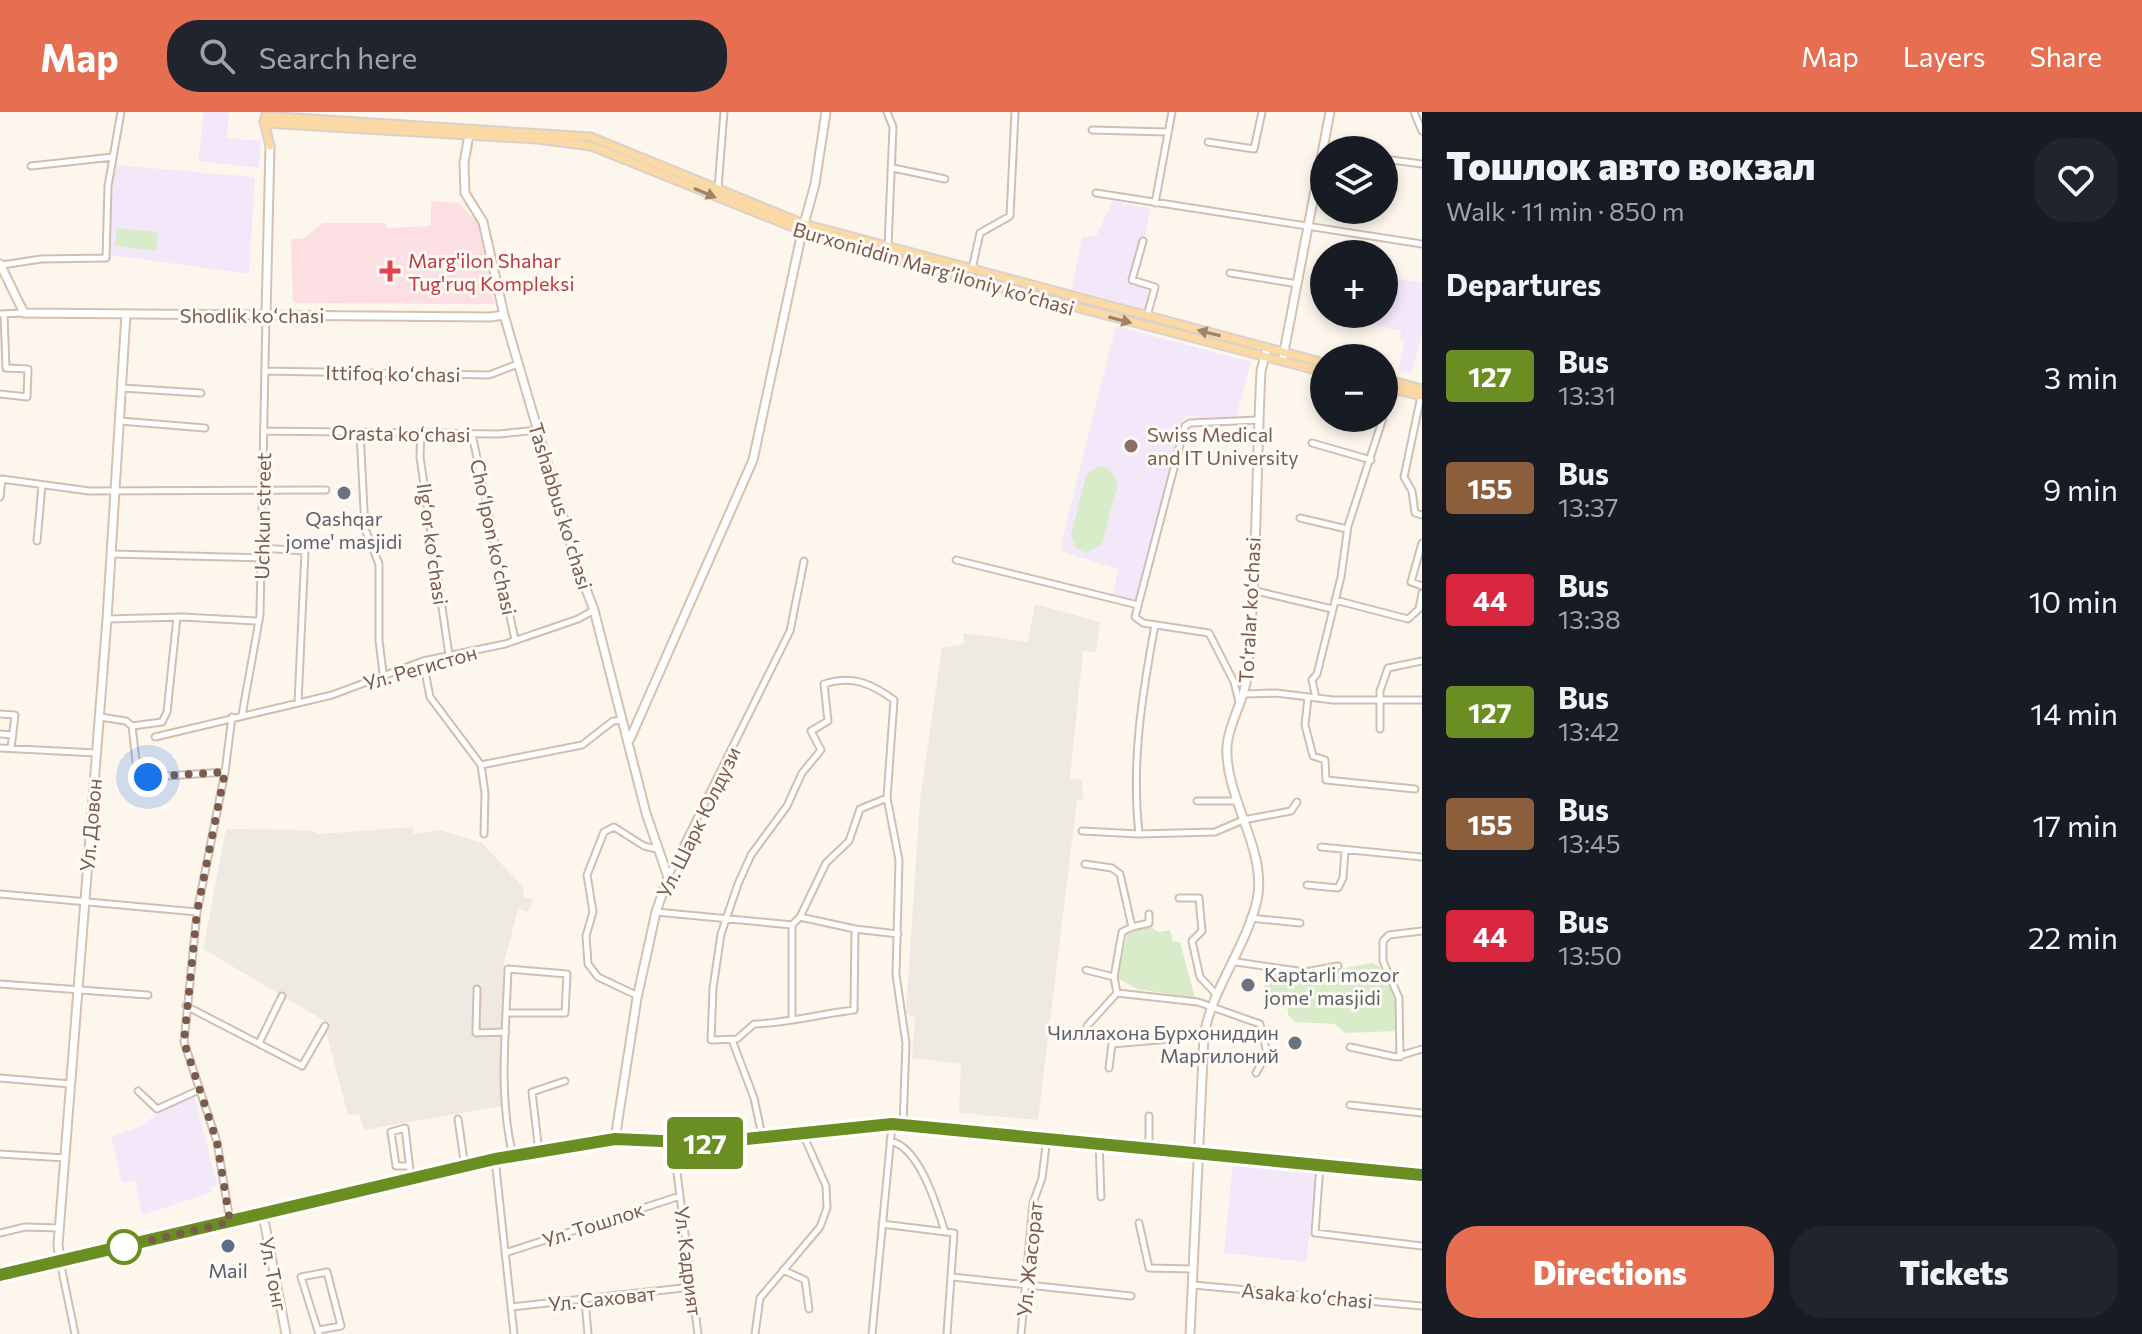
<!DOCTYPE html>
<meta charset="utf-8">
<style>
body{margin:0;font-family:Commissioner,sans-serif;background:#20242c;color:#f1f3f6;height:100vh;display:flex;flex-direction:column;font-size:30px;white-space:nowrap}
*{box-sizing:border-box;margin:0}
p{font-size:26px;color:#9ea1a6}
.icon{flex:none;width:44px;height:44px;fill:none;stroke:currentColor;stroke-width:2;stroke-linecap:round;stroke-linejoin:round}
.map{position:relative;flex:1;overflow:hidden}
.panel{display:flex;flex-direction:column;background:#171b24;width:720px}
.panel>*{flex:none}
.badge{padding:0 16px;border-radius:6px;font-size:28px;line-height:52px}
.buttons{position:absolute;left:1310px;top:24px;display:grid;gap:16px}
.buttons a{display:grid;place-items:center;width:88px;height:88px;border-radius:50%;background:#171b24;box-shadow:0 4px 12px #0003;font-size:40px}
.you{position:absolute;width:40px;height:40px;margin:-20px;border:6px solid #fff;border-radius:50%;background:#1a73e8;box-shadow:0 0 0 12px #1a73e833}
.map>.badge{position:absolute;translate:-50% -50%;box-shadow:0 0 0 4px #fff}
h2{padding:0 24px;font-size:30px;line-height:72px}
.round{display:grid;place-items:center;flex:none;width:84px;height:84px;border-radius:32px;background:#20242c}
.head{display:flex;align-items:center;justify-content:space-between;height:136px;padding:0 24px}
h1{font-size:38px;font-weight:800;line-height:60px}
.primary-button{display:flex;gap:16px;margin-top:auto;padding:16px 24px}
.primary-button a{flex:1;height:92px;border-radius:32px;background:#e76f51;color:#fff;font-size:32px;font-weight:800;line-height:92px;text-align:center}
.primary-button a+a{background:#20242c;color:#f1f3f6}
ul{padding:0;list-style:none}
li{display:flex;align-items:center;gap:24px;height:112px;padding:0 24px}
li div{flex:1}
li b{display:block;font-size:30px}
li em{font-style:normal}
li .badge{min-width:88px;font-weight:700;text-align:center}
header{display:flex;align-items:center;gap:48px;box-sizing:border-box;height:112px;padding:0 40px;background:#e76f51;color:#fff}
header strong{font-size:38px}
nav{display:flex;gap:44px;margin-inline-start:auto;font-size:28px}
.search{width:560px;height:72px;background:#20242c;display:flex;align-items:center;gap:20px;box-sizing:border-box;padding:0 28px;border-radius:32px;color:#9ea1a6;font-size:30px}
main{display:flex;flex:1;min-height:0}
.map>svg:first-child{display:block}
.industrial{fill:#efe9e4}
.education{fill:#f3e8fa}
.medical{fill:#fbdfe3}
.green{fill:#d8ecc9}
.lines{fill:none;stroke-linecap:round;stroke-linejoin:round}
.street-casing{stroke:#d1beb0;stroke-width:9}
.secondary-casing{stroke:#d6c0b0;stroke-width:11}
.primary-casing{stroke:#dad1cd;stroke-width:11}
.street{stroke:#fff;stroke-width:5}
.secondary{stroke:#fff;stroke-width:7}
.primary{stroke:#fbd9a5;stroke-width:7}
.oneway{fill:#a18267}
.line-casing{stroke:#fff;stroke-width:18}
.line{stroke:#6b8e23;stroke-width:12}
.walk{stroke:#7a5c4d;stroke-width:8;stroke-dasharray:0 14.4}
.health-dot{fill:#e0444e;stroke:#fffaf3;stroke-width:3}
.education-dot{fill:#8d6e63;stroke:#fffaf3;stroke-width:3}
.worship-dot{fill:#6b7280;stroke:#fffaf3;stroke-width:3}
.service-dot{fill:#5c6f8a;stroke:#fffaf3;stroke-width:3}
.stop-dot{fill:#fff;stroke:#6b8e23;stroke-width:4}
.labels{text-anchor:middle;dominant-baseline:central;stroke-width:6;stroke-linejoin:round;paint-order:stroke}
.health-label{font-size:20px;fill:#be3a42;stroke:#fffaf3;text-anchor:start}
.street-label{font-size:20px;fill:#7a5c4d;stroke:#fffaf3}
.education-label{font-size:20px;fill:#785e54;stroke:#fffaf3;text-anchor:start}
.worship-label{font-size:20px;fill:#5b616d;stroke:#fffaf3}
.service-label{font-size:20px;fill:#4e5e75;stroke:#fffaf3}
</style>
<header>
<strong>Map</strong>
<div class="search"><svg class="icon" aria-label="search" viewBox="0 0 24 24"><circle cx="10" cy="10" r="6"/><path d="M15 15l6 6"/></svg>Search here</div>
<nav><a>Map</a><a>Layers</a><a>Share</a></nav>
</header>
<main>
<div class="map">
<svg width="1422" height="1222" viewBox="0 0 1422 1222">
<rect width="100%" height="100%" fill="#fdf6ec"/>
<!-- industrial -->
<path class="industrial" d="M1035,492L1100,510L1096,540L1083,539L1070,666L1082,668L1083,687L1077,688L1038,1008L959,1001L961,952L912,946L915,906L906,901L920,688L942,536L965,532L963,521L1028,530Z
M412,715L414,722L440,718L482,731L524,776L523,784L533,788L528,800L518,797L503,855L502,994L364,1018L359,1002L348,1003L323,908L203,837L226,717L309,718L320,722Z"/>
<!-- education -->
<path class="education" d="M204,0H229L227,26L261,29L259,56L198,49Z
M115,53L255,65L249,162L111,143L109,91Z
M1113,89L1150,97L1146,123L1136,139L1128,168L1153,175L1146,198L1072,177L1082,125L1096,124Z
M1384,166L1422,170V223L1411,261L1398,258L1405,230L1400,228L1401,219L1354,207L1355,202H1384Z
M1116,214L1251,250L1236,305L1205,307L1185,303L1135,488L1113,483L1118,457L1063,440L1061,432Z
M194,983L217,1072L211,1075L212,1080L142,1103L135,1068L122,1071L111,1025L140,1015L167,994Z
M1233,1051L1318,1061L1306,1150L1224,1141Z"/>
<!-- medical -->
<path class="medical" d="M431,89L459,91L479,112L494,192L293,191L291,127H303L323,111H386L387,116L431,114Z"/>
<!-- green -->
<path class="green" d="M117,116L158,120L156,139L115,134Z
M1099,354L1110,357L1118,371L1102,432L1086,441L1076,436L1071,424L1086,363Z
M1149,813L1158,820L1170,818L1173,830H1180L1195,886L1137,877L1117,866L1128,819Z
M1372,851C1398,861 1398,895 1398,919L1345,921L1335,912L1295,910L1288,903V897L1262,889L1267,858L1306,864Z"/>
<g class="lines">
<!-- street casing -->
<g class="street-casing">
<path id="street" d="M887,0L893,15L888,134
M1414,0L1422,19
M1092,18L1167,20
M1208,30L1254,37L1262,0
M1384,47L1422,52
M31,54L113,45
M893,56L945,67
M718,76L724,0
M1096,81L1422,132
M1155,91L1172,0
M1143,129L1132,168L1155,175L1147,204
M2,153L41,147L106,146L108,74L121,0
M972,157L980,121L1010,104L1015,0
M1230,161L1298,172
M0,202L23,201
M265,259L489,263L518,252
M122,276L201,281
M0,282L27,285L28,257L6,256L4,202
M1421,284L1404,365L1412,379L1415,401L1422,403
M1384,301L1391,276
M120,309L205,316
M264,319L499,322L538,318
M360,320L365,417L379,452V528L383,561
M421,321L420,345L449,543
M472,322L515,528
M1312,331L1371,348
M0,385L2,367L89,379L326,378
M1300,406L1347,417
M37,429L42,373
M1422,431L1411,470L1422,474
M261,436L305,439L298,591
M111,442L261,446
M956,448L1138,493
M1252,478L1332,497
M1335,488L1408,507L1419,497L1422,481
M177,505L167,600L162,610L132,614L138,666L225,660
M107,507L182,505L258,509
M1155,513C1142,583 1131,651 1139,722L1215,720L1243,708L1291,699L1297,690
M423,549L430,585L481,653L485,681L484,722
M1244,582L1276,581L1333,588H1422
M1308,585L1305,613L1313,644L1325,648L1326,668L1415,677
M1316,586L1312,568L1317,562L1341,465L1348,414L1383,306
M1239,590L1234,570L1209,521L1143,511L1135,505L1185,314L1190,311L1258,308
M0,602L15,603L11,636
M242,603L260,503L266,203
M100,605L126,609L132,614
M1380,617V579L1388,556L1422,549
M0,622L13,623
M155,625L332,583L423,549L505,532L578,507L594,498
M0,636L96,641
M481,653L582,633L613,609L623,608
M1197,689H1236
M1082,719L1139,722
M1321,735L1422,745
M1085,752L1112,756L1120,762L1132,815L1122,820L1114,865L1117,881L1198,890L1260,912L1267,941L1256,961
M668,765L790,519L804,449
M1307,773L1338,776L1343,766L1345,738
M0,782L197,800
M1179,786H1199L1202,819L1192,829L1200,865L1217,883
M656,800L792,813
M800,805L855,817
M1250,806L1300,811
M1132,815L1149,811V802
M898,822L855,817L854,898C820,902 788,911 754,912L737,927L711,928L713,876L721,822L738,772L751,743L787,694L802,661L821,638L811,619L828,609L824,572C852,563 871,571 894,588L887,686L899,748L896,863L906,931L903,1013
M1236,850L1305,860L1338,854
M1086,858L1114,865
M0,872L148,883
M477,877L476,921L506,920
M638,884L598,865L588,852L586,824L593,800L587,763L604,720L614,715L644,734L657,737
M186,894L302,954L325,914
M507,901H565L567,862L508,857C506,919 498,983 513,1044
M792,908V813L800,805L826,751L849,729L860,697L887,686
M1087,914L1117,881
M732,928L754,986L762,1024
M259,931L282,884
M1350,935L1396,945L1422,937
M1400,945L1399,886L1383,849V829L1389,823L1422,819
M1109,956L1112,932L1204,924
M0,966L70,972
M138,979L157,997L199,978
M1350,993L1422,1001
M1149,1004V1035
M458,1007L465,1055
M890,1029C920,1035 937,1095 945,1120
M673,1030L698,1222
M1099,1030L1101,1085
M539,1040L532,980L565,969
M0,1042L65,1046
M495,1047L514,1222
M1320,1053L1315,1121L1422,1134
M409,1054H396L391,1020L405,1016L411,1067
M230,1109L217,1030L184,930L197,800L225,660L232,605
M1139,1111L1149,1156L1192,1157
M882,1112L954,1121L947,1222
M0,1121L25,1115L59,1116
M505,1141L680,1084
M60,1149L75,1222
M783,1158L805,1168L809,1197
M952,1165L1131,1184
M1193,1173L1422,1194
M585,1189L588,1222
M511,1195L692,1175
M319,1218L341,1214L327,1160L301,1165L319,1222
M755,1222L760,1186L820,1115L827,1096L826,1074L802,1020
M872,1222L892,1013
M1021,1222L1033,1091L1042,1066L1047,1025"/>
</g>
<!-- secondary casing -->
<g class="secondary-casing">
<path id="secondary" d="M469,23L464,51L465,81L483,110L504,203L578,456L594,498L646,701L668,765L656,800L637,886L615,1027
M804,112L815,72L826,0
M0,152L24,201L490,205L504,203
M266,203L270,34
M1283,245L1330,0
M630,627L753,348L802,120
M263,1103L286,1222
M60,1149L58,1133L107,507L126,202
M1190,1222L1204,924C1211,878 1246,836 1257,788C1268,739 1224,684 1227,634C1229,609 1245,588 1247,564C1257,463 1256,360 1261,259L1267,236"/>
</g>
<!-- primary casing -->
<g class="primary-casing">
<path id="primary" d="M265,4L591,25L804,112L1324,251
M264,9L270,34
M264,11L537,27L591,34L835,132L1324,260
M1384,267L1422,277
M1384,275L1422,284
M0,1163L495,1047L615,1027L707,1031L892,1012L1422,1063"/>
</g>
<!-- street -->
<use href="#street" class="street"/>
<!-- secondary -->
<use href="#secondary" class="secondary"/>
<!-- primary -->
<use href="#primary" class="primary"/>
</g>
<!-- one-way arrows -->
<defs><path id="oneway-solid" d="M-6-.8H1V-3.2L6.5 0L1 3.2V.8H-6Z" transform="scale(2)"/></defs>
<g class="oneway">
<use href="#oneway-solid" transform="translate(705 81) rotate(23)"/>
<use href="#oneway-solid" transform="translate(1120 208) rotate(15)"/>
<use href="#oneway-solid" transform="translate(1209 221) rotate(-166)"/>
</g>
<g class="lines">
<!-- line casing -->
<g class="line-casing">
<path id="line" d="M0,1163L495,1047L615,1027L707,1031L892,1012L1422,1063"/>
</g>
<!-- line -->
<use href="#line" class="line"/>
<!-- walk -->
<path class="walk" d="M124,1135L117,1136L230,1110L217,1030L184,930L197,800L225,660L148,665"/>
</g>
<!-- markers -->
<path class="health-dot" d="M386 147h8v8h8v8h-8v8h-8v-8h-8v-8h8z"/>
<circle class="education-dot" cx="1131" cy="334" r="8"/>
<g class="worship-dot">
<circle cx="344" cy="381" r="8"/>
<circle cx="1248" cy="873" r="8"/>
<circle cx="1295" cy="931" r="8"/>
</g>
<circle class="service-dot" cx="228" cy="1134" r="8"/>
<circle class="stop-dot" cx="124" cy="1135" r="16"/>
<g class="labels">
<!-- health labels -->
<g class="health-label">
<text x="408" y="148">Marg'ilon Shahar<tspan x="408" dy="23">Tug'ruq Kompleksi</tspan></text>
</g>
<!-- street labels -->
<g class="street-label">
<text transform="translate(934 156) rotate(16)">Burxoniddin Marg’iloniy ko’chasi</text>
<text x="252" y="203">Shodlik koʻchasi</text>
<text transform="translate(393 261) rotate(1)">Ittifoq koʻchasi</text>
<text transform="translate(401 321) rotate(1)">Orasta koʻchasi</text>
<text transform="translate(561 394) rotate(73)">Tashabbus koʻchasi</text>
<text transform="translate(262 404) rotate(-89)">Uchkun street</text>
<text transform="translate(494 425) rotate(78)">Choʻlpon koʻchasi</text>
<text transform="translate(433 432) rotate(82)">Ilgʻor koʻchasi</text>
<text transform="translate(1249 498) rotate(-87)">Toʻralar koʻchasi</text>
<text transform="translate(420 555) rotate(-16)">Ул. Регистон</text>
<text transform="translate(698 710) rotate(-64)">Ул. Шарк Юлдузи</text>
<text transform="translate(90 713) rotate(-85)">Ул. Довон</text>
<text transform="translate(593 1112) rotate(-18)">Ул. Тошлок</text>
<text transform="translate(1029 1147) rotate(-84)">Ул. Жасорат</text>
<text transform="translate(689 1149) rotate(83)">Ул. Кадрият</text>
<text transform="translate(274 1162) rotate(79)">Ул. Тонг</text>
<text transform="translate(1307 1183) rotate(5)">Asaka koʻchasi</text>
<text transform="translate(602 1186) rotate(-6)">Ул. Саховат</text>
</g>
<!-- education labels -->
<g class="education-label">
<text x="1147" y="322">Swiss Medical<tspan x="1147" dy="23">and IT University</tspan></text>
</g>
<!-- worship labels -->
<g class="worship-label">
<text x="344" y="406">Qashqar<tspan x="344" dy="23">jome' masjidi</tspan></text>
<text x="1264" y="862" text-anchor="start">Kaptarli mozor<tspan x="1264" dy="23">jome' masjidi</tspan></text>
<text x="1279" y="920" text-anchor="end">Чиллахона Бурхониддин<tspan x="1279" dy="23">Маргилоний</tspan></text>
</g>
<!-- service labels -->
<g class="service-label">
<text x="228" y="1158">Mail</text>
</g>
</g>
</svg>
<div class="buttons">
<a><svg class="icon" aria-label="layers" viewBox="0 0 24 24"><path d="M12 4l9 5-9 5-9-5zM3 14l9 5 9-5"/></svg></a>
<a>+</a>
<a>−</a>
</div>
<div class="you" style="left:148px;top:665px"></div>
<b class="badge" style="left:705px;top:1031px;background:#6b8e23;color:#fff">127</b>
</div>
<section class="panel">
<div class="head"><div><h1>Тошлок авто вокзал</h1><p>Walk · 11 min · 850 m</p></div><a class="round"><svg class="icon" aria-label="heart" viewBox="0 0 24 24"><path d="M12 20l-8-8c-3-5 5-10 8-4 3-6 11-1 8 4z"/></svg></a></div>
<h2>Departures</h2>
<ul>
<li><span class="badge" style="background:#6b8e23;color:#fff">127</span><div><b>Bus</b><p>13:31</p></div><em>3 min</em></li>
<li><span class="badge" style="background:#8b5e3c;color:#fff">155</span><div><b>Bus</b><p>13:37</p></div><em>9 min</em></li>
<li><span class="badge" style="background:#d7263d;color:#fff">44</span><div><b>Bus</b><p>13:38</p></div><em>10 min</em></li>
<li><span class="badge" style="background:#6b8e23;color:#fff">127</span><div><b>Bus</b><p>13:42</p></div><em>14 min</em></li>
<li><span class="badge" style="background:#8b5e3c;color:#fff">155</span><div><b>Bus</b><p>13:45</p></div><em>17 min</em></li>
<li><span class="badge" style="background:#d7263d;color:#fff">44</span><div><b>Bus</b><p>13:50</p></div><em>22 min</em></li>
</ul>
<div class="primary-button"><a>Directions</a><a>Tickets</a></div>
</section>
</main>
